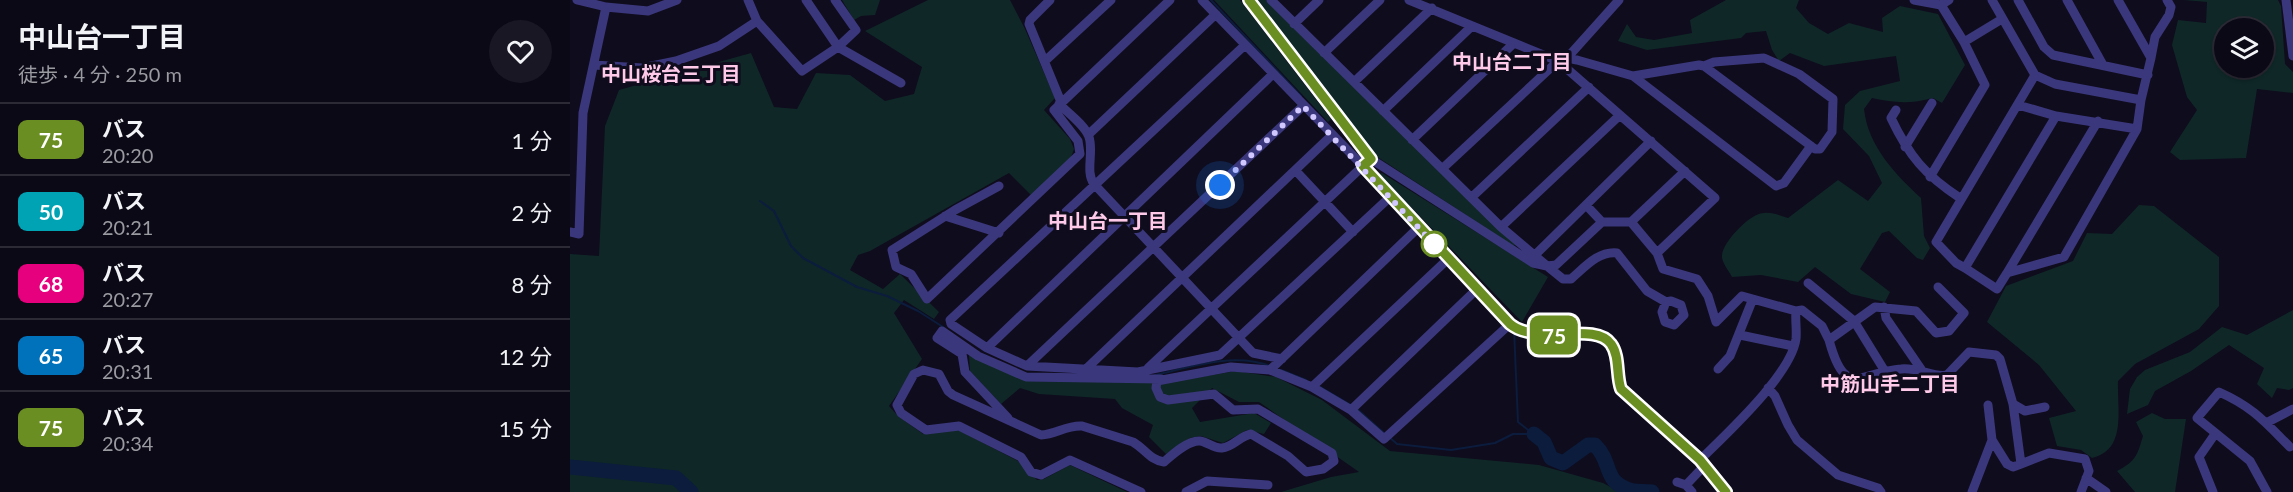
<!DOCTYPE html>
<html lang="ja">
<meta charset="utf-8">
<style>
body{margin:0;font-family:Lato,"Noto Sans JP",sans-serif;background:#191723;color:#f1f3f6;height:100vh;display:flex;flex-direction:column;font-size:22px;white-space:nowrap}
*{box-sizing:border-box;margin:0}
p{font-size:20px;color:#9a9aa1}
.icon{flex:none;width:33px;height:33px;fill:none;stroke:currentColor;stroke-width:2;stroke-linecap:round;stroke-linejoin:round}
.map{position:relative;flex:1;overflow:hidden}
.side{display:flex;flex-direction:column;background:#0b0916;width:570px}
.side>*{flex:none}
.badge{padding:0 12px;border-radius:9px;font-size:21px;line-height:39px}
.buttons{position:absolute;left:1644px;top:18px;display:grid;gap:12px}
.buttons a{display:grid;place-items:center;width:60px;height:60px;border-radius:50%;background:#0b0916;box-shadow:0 2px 4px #0004,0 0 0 2px #2b2a35;font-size:30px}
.you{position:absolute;width:30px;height:30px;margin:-15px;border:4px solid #fff;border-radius:50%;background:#1a73e8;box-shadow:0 0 0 9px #1a73e833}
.map>.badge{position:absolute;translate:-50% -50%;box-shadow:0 0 0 3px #fff}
.round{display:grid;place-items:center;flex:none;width:63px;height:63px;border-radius:32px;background:#191723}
.summary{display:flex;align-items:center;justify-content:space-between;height:102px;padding:0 18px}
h1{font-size:28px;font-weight:700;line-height:45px}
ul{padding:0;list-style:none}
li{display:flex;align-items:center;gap:18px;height:72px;padding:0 18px;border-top:2px solid #2b2a35}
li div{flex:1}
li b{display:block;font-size:22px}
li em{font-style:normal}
li .badge{min-width:66px;font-weight:700;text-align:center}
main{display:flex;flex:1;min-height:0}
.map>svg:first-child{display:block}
.green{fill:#0f2727;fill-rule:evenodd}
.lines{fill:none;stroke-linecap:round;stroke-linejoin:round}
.stream{stroke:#0b1c3d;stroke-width:2}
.river{stroke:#0b1c3d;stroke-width:15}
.minor{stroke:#3b377c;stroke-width:9}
.line-casing{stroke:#fff;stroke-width:14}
.line{stroke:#6b8e23;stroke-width:9}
.walk{stroke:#d0c8ff;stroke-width:6;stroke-dasharray:0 10.8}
.stop-dot{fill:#fff;stroke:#6b8e23;stroke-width:3}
.labels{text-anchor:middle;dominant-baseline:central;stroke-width:6;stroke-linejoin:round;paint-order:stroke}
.neighbourhood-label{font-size:20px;font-weight:bold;fill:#ffcaea;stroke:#0f0c1d}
</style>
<main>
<section class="side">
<div class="summary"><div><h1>中山台一丁目</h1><p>徒歩 · 4 分 · 250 m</p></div><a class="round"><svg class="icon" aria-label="heart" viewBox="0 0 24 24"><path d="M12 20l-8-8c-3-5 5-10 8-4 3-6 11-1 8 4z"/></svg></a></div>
<ul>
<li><span class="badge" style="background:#6b8e23;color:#fff">75</span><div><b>バス</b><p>20:20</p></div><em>1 分</em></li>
<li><span class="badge" style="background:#00a3b4;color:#fff">50</span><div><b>バス</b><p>20:21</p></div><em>2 分</em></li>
<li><span class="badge" style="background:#e6007e;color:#fff">68</span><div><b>バス</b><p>20:27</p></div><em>8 分</em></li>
<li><span class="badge" style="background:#0072bc;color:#fff">65</span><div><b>バス</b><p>20:31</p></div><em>12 分</em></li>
<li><span class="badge" style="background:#6b8e23;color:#fff">75</span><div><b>バス</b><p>20:34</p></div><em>15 分</em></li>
</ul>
</section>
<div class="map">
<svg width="1723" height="492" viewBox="0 0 1723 492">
<rect width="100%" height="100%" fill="#0f0c1d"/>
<!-- green -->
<path class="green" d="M272,0H310L305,15L291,16L284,20Z
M358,0H440L455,29L485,98L474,110L500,139L504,149L500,160L462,196L439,173L300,251L288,255L280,270L313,289L330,274L369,312L364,319L334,300L324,313L352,359L319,406L328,416L353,434L386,429L448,461L467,480L474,479L500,465L557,492H0V254L29,256L35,126L49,90L181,53L204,107L227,109L246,73L280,75L315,101L344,94L352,67L295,31Z
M644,0H670L761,119L758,122Z
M686,0H697L948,246L942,245L809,158L793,141Z
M1156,0H1229L1226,8L1239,23L1258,34L1279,23L1313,32L1312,18L1330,6L1368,14L1395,65L1372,103L1363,98C1341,104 1324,103 1302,98L1294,109C1298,146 1325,174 1351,198L1354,236L1360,248L1353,260L1347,258L1319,231L1312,233L1290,269L1320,292L1315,302L1281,294L1245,267L1228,282L1191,275L1162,277C1159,271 1151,262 1152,255C1153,242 1180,213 1194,213C1202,212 1211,216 1218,218L1268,180L1298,201L1312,183L1299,156L1273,129L1275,105L1290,91L1330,81L1326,56L1254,66L1220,53L1209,61L1202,50L1196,31L1176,33L1171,38L1077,50L1048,41L1057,24L1066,37L1084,40L1122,33L1120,20Z
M1614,0H1708L1711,6L1715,64L1723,72V93L1687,89L1676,158L1610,160L1600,152L1627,110L1617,97L1602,45L1608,20L1636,23L1637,2ZM1654,28H1694V68H1654Z
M812,173L978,277L952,322L809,174Z
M1569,205L1584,206L1649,257V306L1629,329L1565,364L1548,381C1547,409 1557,450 1522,458L1511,450L1487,446L1479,418L1506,411L1469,365L1417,322L1436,286L1503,261L1517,233L1542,234Z
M1723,310V388L1719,390L1707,388L1702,398L1687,384L1694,368L1659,345L1621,371L1585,391L1578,405L1557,414L1560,389L1567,377L1575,370L1620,352L1652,327L1677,335Z
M399,355L457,381L601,382L666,371L706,377L752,400L820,451L969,465L1033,483L1050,492H711L761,477L789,472L689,402H669L642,388L622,408L630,422L684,413L701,423L694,434L677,430L653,443L631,436L620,438L596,454L579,437L583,425L552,408L545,399L469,394L450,388L431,404L400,371Z
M1582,413L1595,419H1616L1605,492H1565L1547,471C1566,461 1567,456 1573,436L1566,422Z"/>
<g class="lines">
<!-- stream -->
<path class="stream" d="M641,0L731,96
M808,176L828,195L943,321
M190,201L204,211L221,246L233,258L287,287L317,296L348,311L373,327
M944,329L948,422L962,433
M711,370L736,380
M585,375C621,367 664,352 700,366
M747,385L781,405
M786,408L815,434
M819,437L827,444L881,450L925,443L943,434H964"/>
<!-- river -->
<path class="river" d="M964,434L974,442L981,458L993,463L1018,445H1025C1044,464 1031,482 1063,491C1069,492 1076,491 1082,492
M0,467L106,478L121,492"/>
<!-- minor -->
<path class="minor" d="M7,0L36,7
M178,0L187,21L232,71L268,47L236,0
M265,0L286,30L268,47L331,83
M480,0L460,20L459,24L491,102
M679,0L801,159L793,166L937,321C958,341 994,335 1021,335C1054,338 1041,367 1051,389L1130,460L1156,492
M701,0L931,227L977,266L986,265L1032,222
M839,0L988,61L997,58L1007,60L1063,76L1129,65L1134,66L1245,149H1250L1262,132L1263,99L1229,74L1194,58L1144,62L1134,66
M1344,0L1371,5
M1422,0L1465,75
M1448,0L1474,47L1483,55L1578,75
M1497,0L1533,65
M1716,0L1723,56
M724,24L749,0
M1394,42L1432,19
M675,45L380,320L381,324L417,348L457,366L568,372L650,355L820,197
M754,53L810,0
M997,58L1049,0
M1581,58L1585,37L1599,15L1601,7L1597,0
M475,61L541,0
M24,65L72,68L106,61L149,46L187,21
M1063,76L1206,186L1214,183L1241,146
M784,82L862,8
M489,104C498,113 515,125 519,137C524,152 515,172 524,184L683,353L712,359
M1448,105L1486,116L1395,268L1427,289L1437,273L1494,257L1567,129L1571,100
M1326,110L1321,118C1339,156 1355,175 1390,198
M813,111L902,26
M1486,116L1567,129
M518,135L646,14
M842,140L944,43
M1335,147L1362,103
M801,159L963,263L977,266L993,279H1001C1015,267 1028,251 1047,253L1077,291L1096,302L1101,301L1111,305L1114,315L1104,325L1095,322L1092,312L1096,302
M873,168L988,61L1145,198L1087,253L1061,222H1032L1016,205
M726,171L783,232
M1360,177L1415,85L1394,42L1371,5L1379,0
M429,186L385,210L322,250L326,267L341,274L357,299L510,154L508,141L484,110L600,0
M902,197L1019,87
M375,216L429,233
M1061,222L1115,171
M931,227L1050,115
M0,232L9,234L13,113L36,7L78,11L107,0
M1087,253L1093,269L1127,279L1138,296L1146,322L1172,296L1226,311L1232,310L1252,326L1259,340
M965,255L1081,141
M1395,268L1386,263L1366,242L1465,75L1485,84L1571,100L1581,58L1548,0
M1437,273L1528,121
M1238,283L1284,321L1316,373
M1368,287L1394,313L1379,331L1366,333L1346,311L1305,307L1259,340C1275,399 1288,373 1331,369C1348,367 1364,378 1377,375L1399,352L1426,355L1430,359L1443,404L1451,464L1443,467L1437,464L1422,440L1402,492
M1314,307L1316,318L1351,369
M1170,335L1223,346
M417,348L703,74
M457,366L733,106
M517,368L762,135
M578,368L793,166L632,0
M1148,369L1160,356L1182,301
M700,370L849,227
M742,387L878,259
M1198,388L1205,396L1218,425L1227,440L1268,475L1308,488L1311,492
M1443,404L1455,411L1475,407
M1418,405L1422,440
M781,410L907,289
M438,418L395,372L392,354L367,338L372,331L408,356L456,377L591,379
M1696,423L1723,409
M1130,460C1156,434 1221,375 1226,339C1227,330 1225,320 1226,311
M1451,464L1479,453L1515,459L1519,471L1511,492
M1516,478L1536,492
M1107,482L1116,485L1122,492
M1116,485L1135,465
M571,492L500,460L471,475L461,472L451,457L389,426L356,430L331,413L327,405L344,374L353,370L369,374L378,391L383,395L471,435C486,434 497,425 512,426L563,442C575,449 580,460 594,462C602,455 618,440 630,441C638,442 644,449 652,448C663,447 670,436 681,434L718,456L736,472L753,469L764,461L762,453L688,409L663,410L644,394L598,400L590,397L586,388L587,381L661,367L700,370L742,387L781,410L814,439L940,324
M616,492L637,481L698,485
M1643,492L1629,457L1645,434
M1697,492L1680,461L1627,418L1649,392C1683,407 1695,422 1720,447"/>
</g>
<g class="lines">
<!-- line casing -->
<g class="line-casing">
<path id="line" d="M679,0L801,159L793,166L940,324C966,346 1025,321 1041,344C1050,356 1046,376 1051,389L1130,460L1156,492"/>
</g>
<!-- line -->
<use href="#line" class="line"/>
<!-- walk -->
<path class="walk" d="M650,185L733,106L864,244"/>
</g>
<!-- markers -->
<circle class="stop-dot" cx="864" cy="244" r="12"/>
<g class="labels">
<!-- neighbourhood labels -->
<g class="neighbourhood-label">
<text x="942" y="61">中山台二丁目</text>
<text x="101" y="73">中山桜台三丁目</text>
<text x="538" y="220">中山台一丁目</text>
<text x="1320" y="383">中筋山手二丁目</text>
</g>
</g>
</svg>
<div class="buttons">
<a><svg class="icon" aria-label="layers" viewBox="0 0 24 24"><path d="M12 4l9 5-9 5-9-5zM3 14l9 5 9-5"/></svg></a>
</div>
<div class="you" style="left:650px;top:185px"></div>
<b class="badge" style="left:984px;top:335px;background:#6b8e23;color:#fff">75</b>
</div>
</main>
